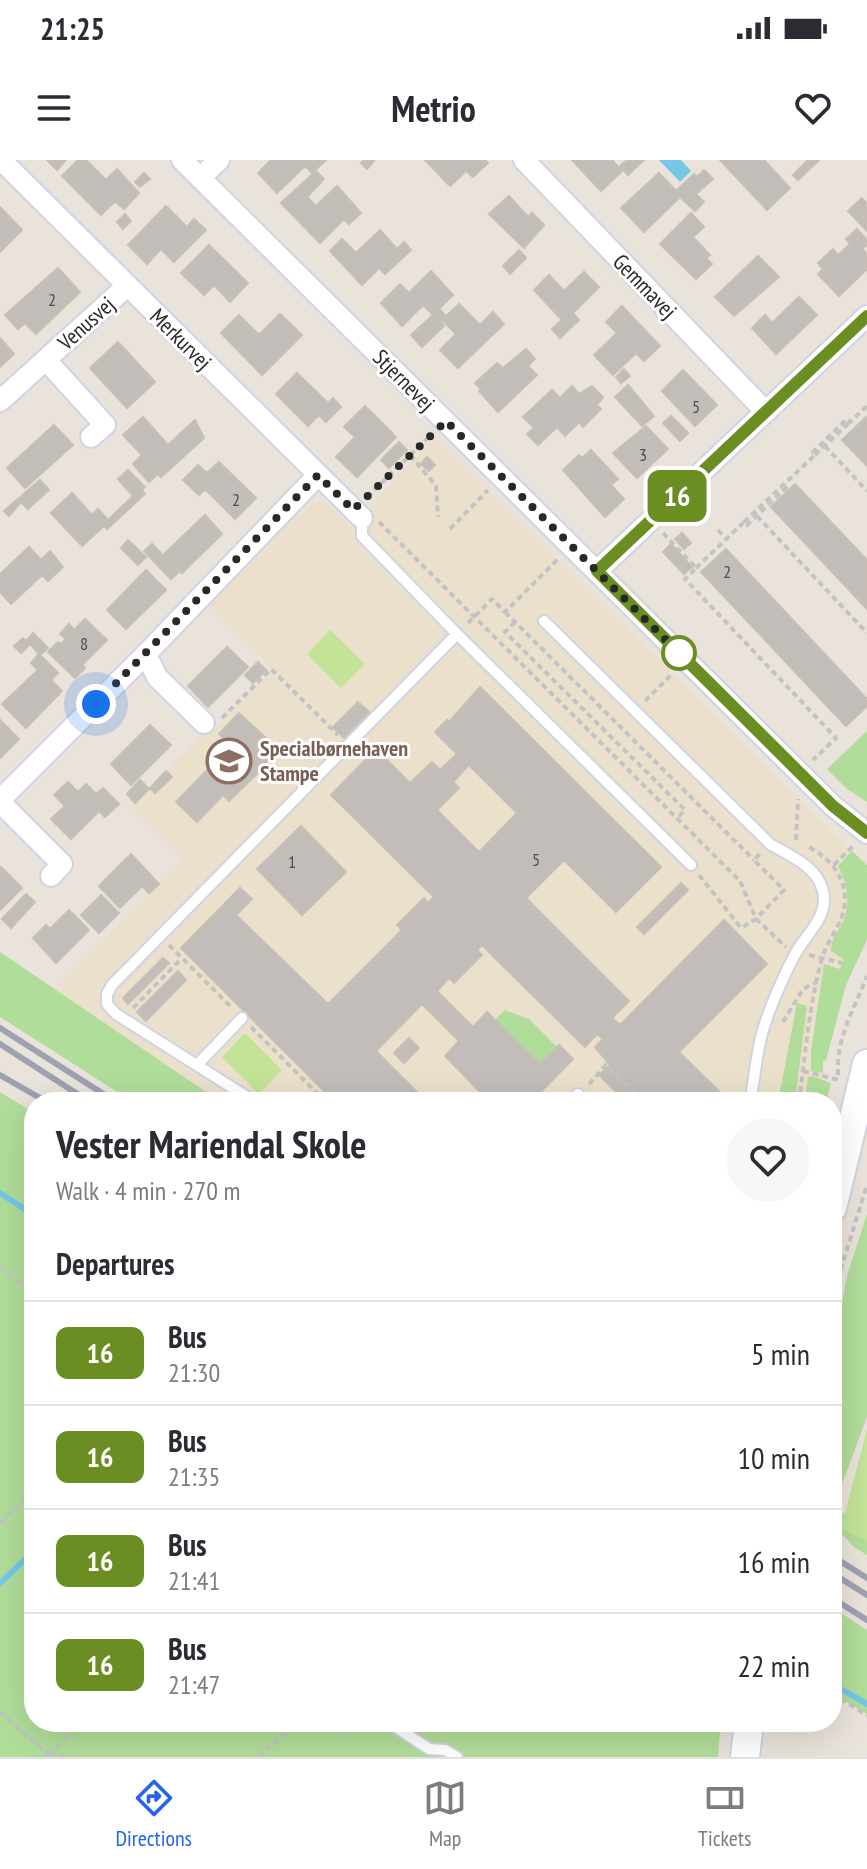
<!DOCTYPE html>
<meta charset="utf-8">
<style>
body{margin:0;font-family:"PT Sans Narrow",sans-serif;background:#f7f7f7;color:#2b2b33;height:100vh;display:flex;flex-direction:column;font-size:30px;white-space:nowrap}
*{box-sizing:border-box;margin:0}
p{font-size:26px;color:#7c7c81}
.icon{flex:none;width:44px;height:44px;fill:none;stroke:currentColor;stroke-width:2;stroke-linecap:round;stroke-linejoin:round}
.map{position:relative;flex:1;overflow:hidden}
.drawer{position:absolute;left:24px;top:932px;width:818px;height:640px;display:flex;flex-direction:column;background:#fff;border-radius:32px;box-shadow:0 8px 32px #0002}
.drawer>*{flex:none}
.badge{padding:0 16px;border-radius:12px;font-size:28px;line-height:52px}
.you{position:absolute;width:40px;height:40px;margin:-20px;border:6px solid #fff;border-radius:50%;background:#1a73e8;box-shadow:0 0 0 12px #1a73e833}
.map>.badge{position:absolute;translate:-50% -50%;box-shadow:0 0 0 4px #fff}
h2{padding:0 32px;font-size:30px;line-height:72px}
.round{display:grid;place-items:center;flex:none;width:84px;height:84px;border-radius:42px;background:#f7f7f7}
.summary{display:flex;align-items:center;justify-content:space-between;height:136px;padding:0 32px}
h1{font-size:38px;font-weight:700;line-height:60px}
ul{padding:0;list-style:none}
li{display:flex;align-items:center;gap:24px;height:104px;padding:0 32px;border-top:2px solid #e1e1e2}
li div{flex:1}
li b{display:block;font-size:30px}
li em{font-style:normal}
li .badge{min-width:88px;font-weight:700;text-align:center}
.status{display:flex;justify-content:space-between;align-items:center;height:56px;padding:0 40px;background:#fff;direction:ltr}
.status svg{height:22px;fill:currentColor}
header{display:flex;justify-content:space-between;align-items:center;height:104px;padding:0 32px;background:#fff;font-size:36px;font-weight:700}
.tab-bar{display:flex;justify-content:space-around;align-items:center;height:112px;border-top:2px solid #e1e1e2;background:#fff;font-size:22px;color:#7c7c81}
.tab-bar a{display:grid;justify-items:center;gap:4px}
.tab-bar .selected{color:#2563eb}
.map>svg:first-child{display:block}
.education{fill:#ebe0cb}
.green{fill:#b1dd9a}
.pitch{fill:#c3e497}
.water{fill:#74c8e6}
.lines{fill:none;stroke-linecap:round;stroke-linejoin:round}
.stream{stroke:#74c8e6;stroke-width:6}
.building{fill:#c2bdb8;stroke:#c5bfb5;stroke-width:2;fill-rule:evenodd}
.service-casing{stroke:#d0d3e1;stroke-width:14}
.minor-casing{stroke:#d0d3e1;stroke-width:24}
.secondary-casing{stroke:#d0d3e1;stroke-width:32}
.path{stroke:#c3c3c3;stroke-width:4;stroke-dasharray:6 4;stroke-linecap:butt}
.service{stroke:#fff;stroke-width:10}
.minor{stroke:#fff;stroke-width:20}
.secondary{stroke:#fff;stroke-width:28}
.rail{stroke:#9ea1b2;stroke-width:6}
.line-casing{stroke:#fff;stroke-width:18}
.line{stroke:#6b8e23;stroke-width:12}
.walk{stroke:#282828;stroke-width:8;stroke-dasharray:0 14.4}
.stop-dot{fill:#fff;stroke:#6b8e23;stroke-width:4}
.labels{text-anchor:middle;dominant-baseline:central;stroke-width:6;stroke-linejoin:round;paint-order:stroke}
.number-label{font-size:18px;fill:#4e4d4c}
.street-label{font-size:22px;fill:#282828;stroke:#fff}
.education-label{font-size:22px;font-weight:bold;fill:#785e54;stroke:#fff;text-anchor:start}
</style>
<div class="status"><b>21:25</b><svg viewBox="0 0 49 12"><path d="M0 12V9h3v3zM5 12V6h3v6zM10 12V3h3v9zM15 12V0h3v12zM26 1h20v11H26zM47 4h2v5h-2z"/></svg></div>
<header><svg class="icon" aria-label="menu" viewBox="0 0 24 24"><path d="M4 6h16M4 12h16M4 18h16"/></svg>Metrio<svg class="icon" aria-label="heart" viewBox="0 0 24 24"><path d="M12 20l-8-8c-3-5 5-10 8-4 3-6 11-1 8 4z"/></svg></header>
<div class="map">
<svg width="867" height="1597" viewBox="0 0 867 1597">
<rect width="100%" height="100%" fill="#eae3db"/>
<!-- education -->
<path class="education" d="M434,279L867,705V780L846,825L826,900L823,901V920L831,923L826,942H221L55,829L184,699L131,646L206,572L209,574L271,512L320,561L323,559L209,445L309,345L324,341L349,366Z"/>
<!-- green -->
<path class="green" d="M867,571V642L847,629L827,609Z
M852,691L867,705V780L846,825L826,900L823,901V913L811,911V891L824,804L840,809L843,799L831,791C831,778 838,772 843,762C851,745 847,721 838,706Z
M0,792L221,942H133L0,857Z
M797,843L807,846L795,942H778Z
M505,850L529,859L557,887L540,904L495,860Z
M812,916L831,923L826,942H805L808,917Z
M0,932L34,953V1562H721L718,1597H0Z
M867,1054V1257L833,1348L867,1368V1395L854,1387L832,1364V1198L847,1116Z
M832,1447L867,1470V1554L832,1534Z"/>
<!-- pitch -->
<path class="pitch" d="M330,470L365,504L341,528L307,494Z
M245,873L282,910L259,934L222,897Z
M867,1269V1381L841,1368Z"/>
<!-- water -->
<path class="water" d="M659,0H681L691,11L680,22Z"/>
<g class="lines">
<!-- stream -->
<path class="stream" d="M0,1033L34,1055
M0,1423L34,1391
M832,1524L867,1544"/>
</g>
<!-- building -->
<path class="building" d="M47,0H66L57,10Z
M78,0H86L106,20L117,9L139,33L124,49L115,41L101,55L62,16Z
M271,0H326L312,13L305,6L277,33L258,13Z
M364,0H372L374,1L367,9L361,3Z
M425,0H485L488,3L473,17L466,11L450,26Z
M572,0H612L622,11L601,31Z
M627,0H644L628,15L620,6Z
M720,0H764L790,28L767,50Z
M808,0H819L798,20L793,15Z
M704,10L713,19L696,34L704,42L695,51L680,37L644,72L621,48L659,13L676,31L694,14L697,17Z
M316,11L324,19L307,37L316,46L337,26L361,53L349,64L344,59L320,83L281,43Z
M144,13L150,19L140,27L135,22Z
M509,36L528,57L532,53L544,65L524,88L489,54Z
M862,38L867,44V71L848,51Z
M166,46L187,67L194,59L206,70L174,102L161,89L147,104L128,85Z
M0,47L22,70L0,92Z
M691,53L704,67L693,77L710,95L706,98L712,104L696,119L660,84Z
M125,54L131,61L123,69L117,62Z
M857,69L867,80V85L862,89L867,94V109L839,136L818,114L823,109L818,103L833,89L838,95L850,84L846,79Z
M380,70L397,89L404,82L411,90L385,114L379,108L362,125L330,91L342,79L356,93Z
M209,85L248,123L230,142L214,125L204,135L181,113Z
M519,90L526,98L510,114L503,106Z
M758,96L779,117L734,156L715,137Z
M58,108L80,132L36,174L25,163L18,169L5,155Z
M431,111L453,135L439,149L446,156L440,161L444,166L422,187L411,175L433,155L423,145L402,166L381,143L400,124L409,133Z
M584,112L599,127L573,153L579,160L560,178L552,169L562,160L534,130L549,115L564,131Z
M799,137L817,155L776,194L752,168L765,155L772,163Z
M459,144L480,165L493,152L504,164L458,208L440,190L456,174L442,160Z
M622,146L660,186L644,201L636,193L613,215L594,195L617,173L606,162Z
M280,154L302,175L262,215L221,173L239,155L259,175Z
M0,178L14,194L0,207Z
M118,182L155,222L127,248L90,208Z
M526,189L535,199L528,206L537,215L498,252L479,231L481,229L475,223L497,203L503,208Z
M624,209L630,216L621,223L616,217Z
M683,210L717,245L695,266L662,231Z
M297,213L328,243L333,238L341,247L326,262L319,255L308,266L276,234Z
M628,225L654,256L642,266L615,237Z
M572,226L579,234L592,226L603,237L597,245L601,249L583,267L579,262L565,276L557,267L538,285L527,274L534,268L523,257L552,230L560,238Z
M365,246L396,277L357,317L336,297L355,277L344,267Z
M671,256L688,273L680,281L663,263Z
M143,257L168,285L195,260L204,278L161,317L158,314L149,322L133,304L142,295L123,275Z
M866,257L867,258V306L842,280Z
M54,265L73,285L25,328L7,308Z
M646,266L668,289L637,318L613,293Z
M399,282L407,290L389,308L381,300Z
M591,290L618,319L611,325L624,339L605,357L563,310L579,295L582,298Z
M427,297L435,305L429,311L421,304Z
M219,302L256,338L235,359L205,329L199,335L183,320L198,305L207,313Z
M128,310L145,327L142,330L145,334L107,369L104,366L82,386L51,353L72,333L92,355L98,349L108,360L133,336L118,319Z
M40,320L49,330L28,349L21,342L9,356L4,351Z
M795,324L867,400V449L771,347Z
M205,355L222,374L182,413L164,394Z
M682,373L691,383L684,389L675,379Z
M128,380L146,397L138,405L121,388Z
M152,384L179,412L171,419L144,391Z
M671,384L692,407L684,414L663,392Z
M29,387L41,400L50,391L63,407L48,421L42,415L11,444L0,432V414Z
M726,389L867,539V546L846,566L701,412Z
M146,410L166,430L126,469L107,450Z
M85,459L107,480L82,505L85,508L75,518L48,492L58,482L61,484L66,479L60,474L69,464L74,470Z
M33,473L48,488L40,495L58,513L51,520L62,531L26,568L2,544L38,510L31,503L39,494L30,484L21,493L14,486L23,478L26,481Z
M227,487L248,507L208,547L188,526Z
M258,502L266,510L253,523L245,515Z
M480,527L661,707L616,752L564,700L526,738L629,841L612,858L620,865L724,760L767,804L679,892L730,942H627L599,915L610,905L595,887L603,879L597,874L585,887L482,785L477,790L482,795L454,823L449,818L437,831L473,867L487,852L540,904L559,885L573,899L531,942H490L445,896L459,881L422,844L376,891L427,942H335L181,788L240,728L252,739L236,755L328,844L402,770L397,765L424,738L428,743L434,737L331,635L376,589L410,623L432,602L440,610L457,594L435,572L447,560L449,562ZM469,605L517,653L479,692L437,650L459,628L453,622Z
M358,542L369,552L344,578L333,567Z
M239,553L280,591L229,641L223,635L197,662L176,642L209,608L212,612L219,605L213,600L223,589L228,595L235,589L219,574Z
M0,560L19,579L0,598Z
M150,565L171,585L131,625L111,604Z
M166,611L172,617L155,633L150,628Z
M140,620L149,629L135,643L127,634Z
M68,622L78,632L86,624L96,634L103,628L119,644L105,657L99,651L71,679L51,659L65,646L54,635Z
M301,666L346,712L302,755L257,709Z
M131,694L159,724L149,733L142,726L120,748L99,726Z
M1,707L22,728L0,750V709Z
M681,723L688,730L644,774L637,767Z
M26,734L35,742L11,768L2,759Z
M101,735L119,753L99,773L81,755Z
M69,750L89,770L56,803L33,778L46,765L50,769Z
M163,798L169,803L128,844L123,838Z
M178,811L186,820L146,861L137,852Z
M409,878L419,888L404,903L394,893Z"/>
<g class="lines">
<!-- service casing -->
<g class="service-casing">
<path id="service" d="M362,358V376L457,474
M544,461L770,684C790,696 817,706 823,731C829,756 808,772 797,791C786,810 769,849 763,870C756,893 755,918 750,942
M197,905L242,858
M255,942L116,854L107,844V834L112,825L457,474L691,705
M571,942L578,934L586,942
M338,1562L346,1566L363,1562
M388,1562L429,1589L445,1590L457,1597"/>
</g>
<!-- minor casing -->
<g class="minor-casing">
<path id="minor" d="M1,0L362,358
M182,0L833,646L867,673
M524,0L766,252
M200,18L219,0
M46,200L105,265L91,277
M0,241L127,126
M597,411L867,156
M146,494L157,517L204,563
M0,640L146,494L318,315
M0,642L62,704L51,716"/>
</g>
<!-- secondary casing -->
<g class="secondary-casing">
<path id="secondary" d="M832,1048L867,904
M745,1597L749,1562"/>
</g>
<!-- path -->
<path class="path" d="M825,286L867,331
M410,295L436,326L438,357
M815,295L850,262
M367,337L432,274
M757,356L867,473
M379,362L740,721L756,759L786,787
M744,362L815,295L813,292L847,259L850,262L867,246
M450,369L488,330
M718,370L726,379
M663,373L696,408L685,419L836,578L813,600
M696,408L744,362L747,365L786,328L783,326
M505,452L754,700
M515,462L505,472L685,650L677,658
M468,463L492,439L505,452L558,399
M645,541L673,513
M222,558L271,509L338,575
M796,680L798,639
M834,705L853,686
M699,715L741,768L756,759L784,730L754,700L762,692
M169,785L231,847
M809,795L842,803
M133,848L182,798
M783,862L803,829L817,822
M251,867L326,942
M803,911L839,920
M838,915C836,877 854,850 867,816
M589,924L606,905L644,942
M537,942L545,934L554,942
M799,942C805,896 809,847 821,802C826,780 845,763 845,740C845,715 830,699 809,687
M0,1107L34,1134
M832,1149L838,1118L867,1025
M0,1363L34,1332
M832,1534L867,1555
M0,1552L51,1597
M49,1594L83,1562
M49,1594L65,1597
M259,1597L296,1562"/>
<!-- service -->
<use href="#service" class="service"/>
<!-- minor -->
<use href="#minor" class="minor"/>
<!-- secondary -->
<use href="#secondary" class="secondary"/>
<!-- rail -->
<path class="rail" d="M0,868L116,942
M0,884L90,942
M0,915L47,942
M832,1396L867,1418
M832,1413L867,1435
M832,1438L867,1460"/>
</g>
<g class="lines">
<!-- line casing -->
<g class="line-casing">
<path id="line" d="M867,156L597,411L833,646L867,673"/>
</g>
<!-- line -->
<use href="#line" class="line"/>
<!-- walk -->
<path class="walk" d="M96,544L318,315L353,350L446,261L682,496L679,493"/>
</g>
<!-- icons -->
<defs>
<g id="school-ring" transform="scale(2.3)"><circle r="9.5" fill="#fff" stroke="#8d6e63" stroke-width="1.5"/><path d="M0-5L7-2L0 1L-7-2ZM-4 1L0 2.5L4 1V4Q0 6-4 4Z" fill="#8d6e63"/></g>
</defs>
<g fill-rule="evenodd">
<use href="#school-ring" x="229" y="601"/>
</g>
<!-- markers -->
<circle class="stop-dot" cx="679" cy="493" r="16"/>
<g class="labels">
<!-- number labels -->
<g class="number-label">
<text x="52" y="139">2</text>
<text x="696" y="246">5</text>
<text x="643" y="294">3</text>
<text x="236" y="339">2</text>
<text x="727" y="411">2</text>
<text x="84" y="483">8</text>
<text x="536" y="699">5</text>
<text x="292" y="701">1</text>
</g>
<!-- street labels -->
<g class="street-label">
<text transform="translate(645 126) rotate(46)">Gemmavej</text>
<text transform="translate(86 163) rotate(-42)">Venusvej</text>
<text transform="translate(181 179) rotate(45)">Merkurvej</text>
<text transform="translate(404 220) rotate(45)">Stjernevej</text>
</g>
<!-- education labels -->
<g class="education-label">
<text x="260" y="588">Specialbørnehaven<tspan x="260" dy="25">Stampe</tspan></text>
</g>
</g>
</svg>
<div class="you" style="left:96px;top:544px"></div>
<b class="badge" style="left:677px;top:336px;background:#6b8e23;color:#fff">16</b>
<section class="drawer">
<div class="summary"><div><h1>Vester Mariendal Skole</h1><p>Walk · 4 min · 270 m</p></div><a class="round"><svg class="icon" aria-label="heart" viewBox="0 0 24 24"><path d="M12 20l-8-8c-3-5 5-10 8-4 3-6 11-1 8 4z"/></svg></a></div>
<h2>Departures</h2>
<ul>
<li><span class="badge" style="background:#6b8e23;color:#fff">16</span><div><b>Bus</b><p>21:30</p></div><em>5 min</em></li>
<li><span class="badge" style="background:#6b8e23;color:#fff">16</span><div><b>Bus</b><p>21:35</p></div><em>10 min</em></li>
<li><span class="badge" style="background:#6b8e23;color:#fff">16</span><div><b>Bus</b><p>21:41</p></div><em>16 min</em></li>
<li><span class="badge" style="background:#6b8e23;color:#fff">16</span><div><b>Bus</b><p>21:47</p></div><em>22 min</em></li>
</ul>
</section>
</div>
<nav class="tab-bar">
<a class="selected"><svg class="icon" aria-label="directions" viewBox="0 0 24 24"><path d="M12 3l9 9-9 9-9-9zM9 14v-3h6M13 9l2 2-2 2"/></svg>Directions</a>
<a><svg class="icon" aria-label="map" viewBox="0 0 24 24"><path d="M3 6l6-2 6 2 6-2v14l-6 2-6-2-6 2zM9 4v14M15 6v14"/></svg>Map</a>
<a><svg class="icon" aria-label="tickets" viewBox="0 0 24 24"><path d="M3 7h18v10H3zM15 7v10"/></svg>Tickets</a>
</nav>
